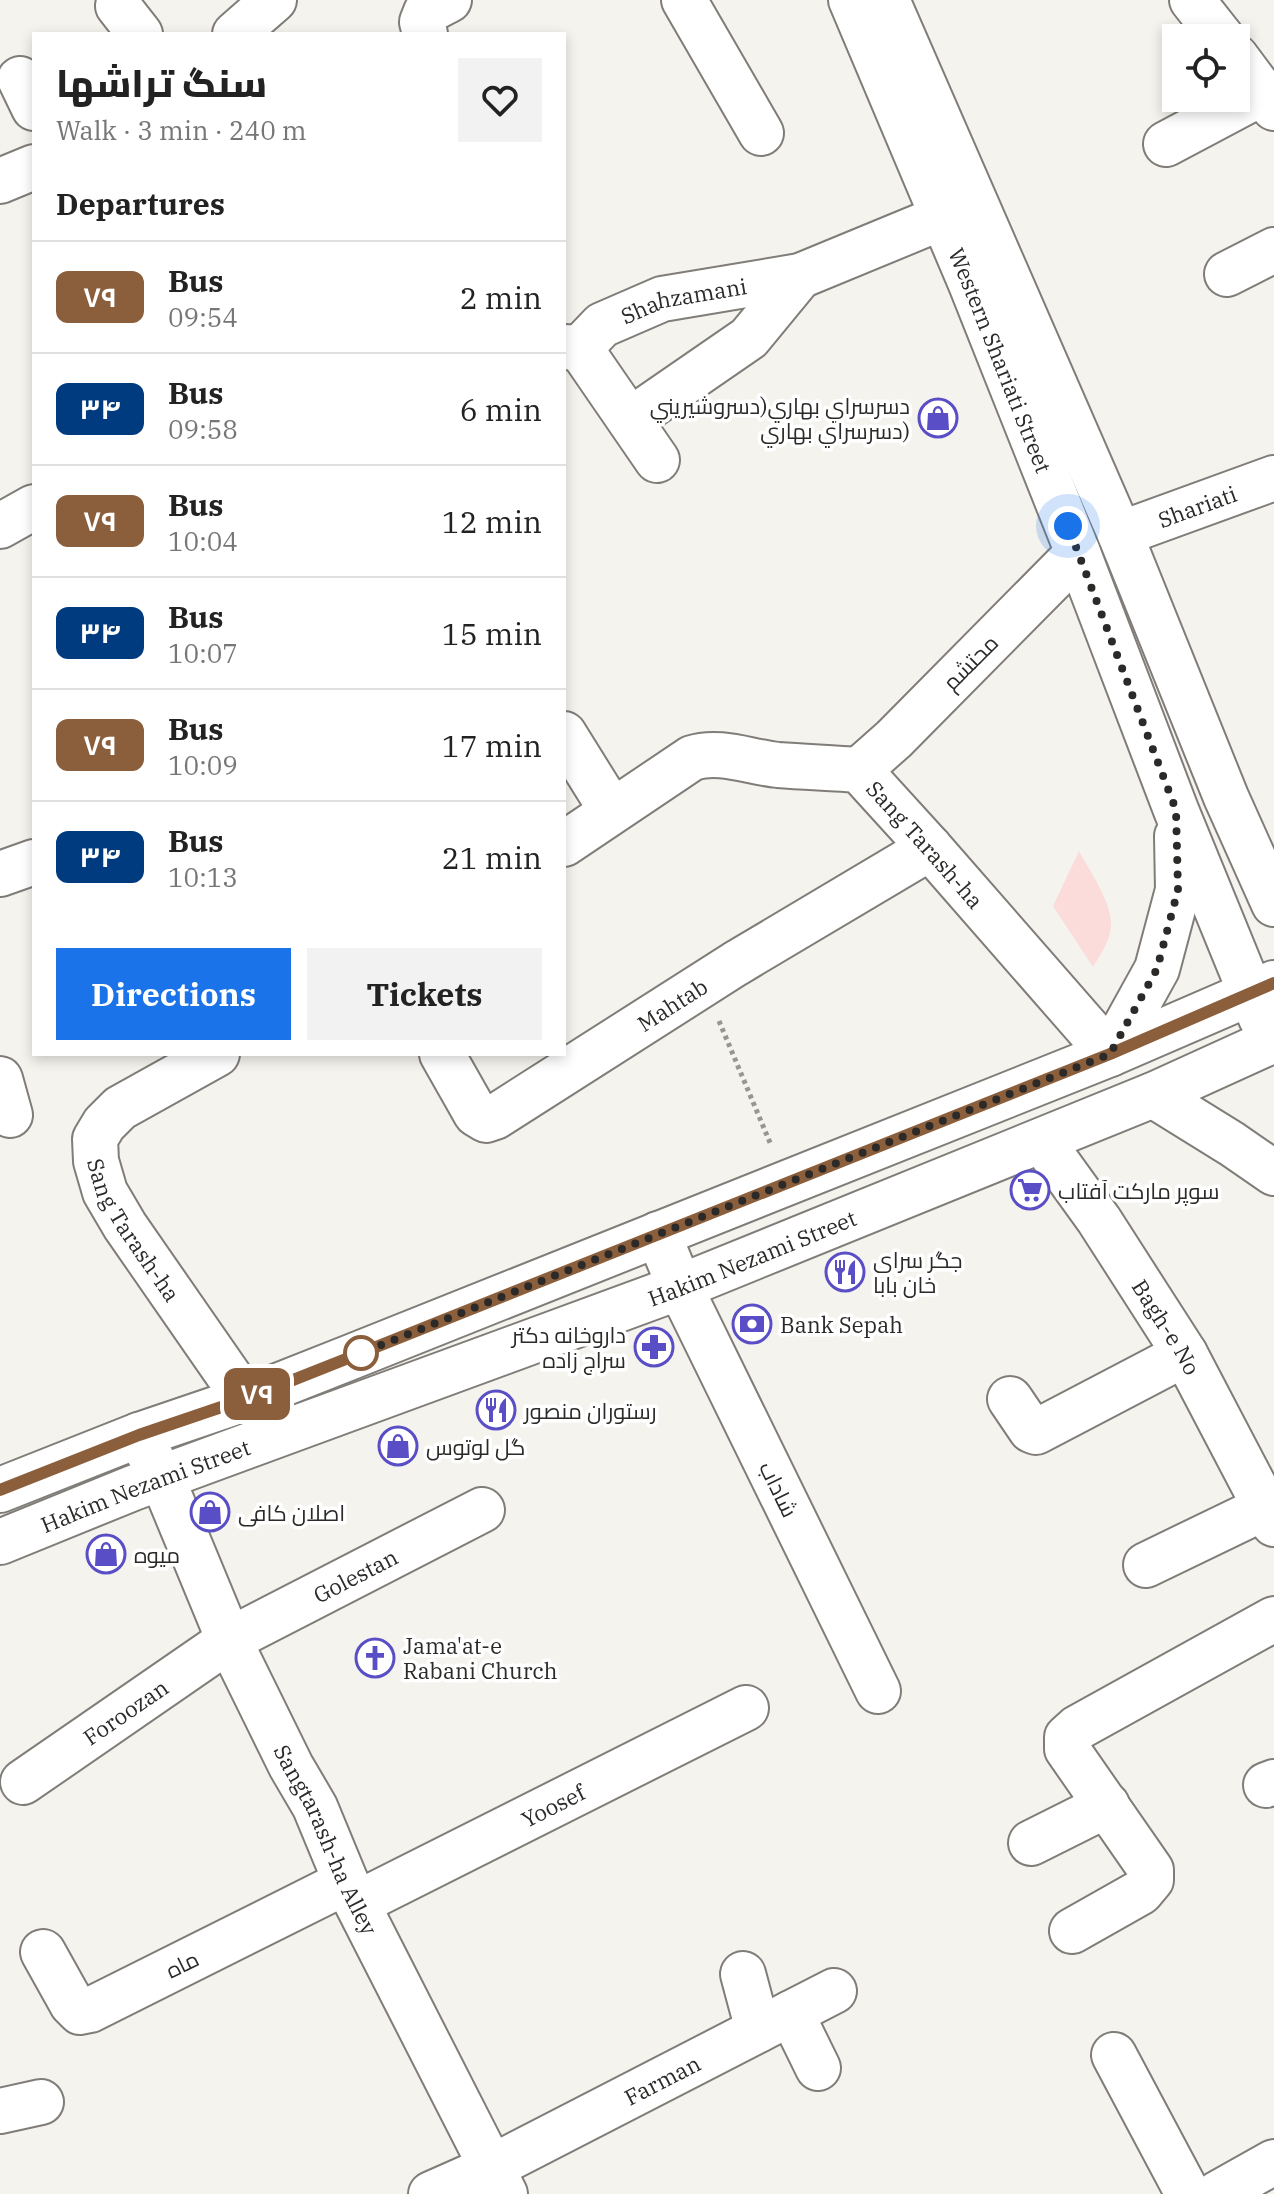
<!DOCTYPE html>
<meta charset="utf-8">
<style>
body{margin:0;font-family:"IBM Plex Serif",Cairo,serif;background:#f2f2f2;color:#222;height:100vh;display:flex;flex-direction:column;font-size:30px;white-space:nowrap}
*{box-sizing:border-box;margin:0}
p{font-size:26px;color:#767676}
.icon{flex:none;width:44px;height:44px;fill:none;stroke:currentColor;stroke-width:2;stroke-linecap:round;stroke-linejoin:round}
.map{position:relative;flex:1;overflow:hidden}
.side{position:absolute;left:32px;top:32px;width:534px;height:1024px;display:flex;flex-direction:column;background:#fff;border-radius:0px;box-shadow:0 4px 12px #0003}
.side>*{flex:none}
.badge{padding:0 16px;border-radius:12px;font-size:28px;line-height:52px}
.controls{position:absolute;left:1162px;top:24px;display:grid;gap:16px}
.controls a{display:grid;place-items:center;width:88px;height:88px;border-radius:0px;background:#fff;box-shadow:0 4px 12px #0003;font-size:40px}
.you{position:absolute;width:40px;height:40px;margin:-20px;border:6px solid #fff;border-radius:50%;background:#1a73e8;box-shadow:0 0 0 12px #1a73e833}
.map>.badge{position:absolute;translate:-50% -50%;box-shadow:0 0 0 4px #fff}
h2{padding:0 24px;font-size:30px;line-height:72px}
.round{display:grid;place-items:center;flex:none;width:84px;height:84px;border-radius:0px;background:#f2f2f2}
.headline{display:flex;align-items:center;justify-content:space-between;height:136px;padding:0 24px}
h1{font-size:38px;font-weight:800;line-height:60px}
.action{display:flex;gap:16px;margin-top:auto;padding:16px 24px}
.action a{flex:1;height:92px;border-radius:0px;background:#1a73e8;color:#fff;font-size:32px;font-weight:800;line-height:92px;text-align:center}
.action a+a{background:#f2f2f2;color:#222}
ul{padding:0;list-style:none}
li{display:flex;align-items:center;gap:24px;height:112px;padding:0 24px;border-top:2px solid #e0e0e0}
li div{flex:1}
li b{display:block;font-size:30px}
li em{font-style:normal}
li .badge{min-width:88px;font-weight:700;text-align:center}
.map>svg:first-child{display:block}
.green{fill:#fbdcdb}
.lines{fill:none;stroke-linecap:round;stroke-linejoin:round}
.minor-casing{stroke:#807d79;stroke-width:48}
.major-casing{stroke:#807d79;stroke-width:48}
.path{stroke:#989692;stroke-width:5;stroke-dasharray:4 4;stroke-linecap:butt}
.minor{stroke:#fff;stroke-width:44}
.major{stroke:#fff;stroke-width:44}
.line-casing{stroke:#fff;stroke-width:18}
.line{stroke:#8b5e3c;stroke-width:12}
.walk{stroke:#2b2a28;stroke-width:8;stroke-dasharray:0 14.4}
.stop-dot{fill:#fff;stroke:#8b5e3c;stroke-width:4}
.labels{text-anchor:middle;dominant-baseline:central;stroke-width:7;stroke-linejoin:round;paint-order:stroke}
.street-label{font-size:22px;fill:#2b2a28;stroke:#fff}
.poi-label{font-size:22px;fill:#2b2a28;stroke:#fff;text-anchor:start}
</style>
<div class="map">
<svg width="1274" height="2194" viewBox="0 0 1274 2194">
<rect width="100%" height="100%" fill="#f5f3ed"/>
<!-- green -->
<path class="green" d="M1079,851C1090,872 1117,909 1110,933C1107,945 1099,957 1093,967L1053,906Z"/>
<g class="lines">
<!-- minor casing -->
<g class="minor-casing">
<g id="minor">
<path d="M684,0L761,133"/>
<path d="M1192,0L1222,38"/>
<path d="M118,6L140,34"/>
<path d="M235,34L274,0"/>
<path d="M425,34L422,22L426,12L449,0"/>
<path d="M1236,57L1274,108"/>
<path d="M20,79L34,108"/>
<path d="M1166,144L1264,92"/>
<path d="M0,181L34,167"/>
<path d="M1227,274L1274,250"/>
<path id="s1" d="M564,347L580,348L602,325L662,299L800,276L943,217"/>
<path d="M580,348L657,460"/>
<path d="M630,420L749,338L800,276"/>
<path d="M0,526L34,507"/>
<path id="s2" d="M1120,534L1274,478"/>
<path d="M564,734L612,811"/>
<path d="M859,770L894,739L1078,553"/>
<path id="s3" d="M564,844L692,758C720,749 749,762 778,765C805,767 832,768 859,770L930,848L1110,1054"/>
<path d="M0,874L34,862"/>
<path id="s4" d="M217,1054L120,1108L104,1124L95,1139L96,1161L105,1192L125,1226L245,1399"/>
<path id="s5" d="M442,1054L476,1114L486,1120L495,1117L735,964L930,848"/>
<path d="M0,1079L10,1115"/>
<path id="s6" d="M1042,1141L1099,1220L1185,1354L1274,1524"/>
<path d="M658,1234L680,1287L878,1691"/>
<path d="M1010,1399L1031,1430L1036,1432L1185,1354"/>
<path id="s7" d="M139,1435L162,1478L229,1640L291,1766L315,1807L346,1882L505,2194"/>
<path d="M1146,1565L1266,1507"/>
<path id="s8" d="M23,1782L229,1640L482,1510"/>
<path d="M1266,1785L1274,1782"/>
<path d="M1031,1843L1107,1805"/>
<path id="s9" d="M358,1903L746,1708"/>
<path d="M1072,1931L1141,1892L1151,1880V1870L1067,1749V1737L1077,1728L1274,1619"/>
<path d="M43,1952L72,2004L80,2012L90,2010L346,1882"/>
<path d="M743,1974L758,2030"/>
<path d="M791,2013L818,2068"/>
<path d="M1114,2055L1188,2194"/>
<path d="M0,2111L41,2102"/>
<path id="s10" d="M431,2194L492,2167L834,1991"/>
<path d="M1217,2194L1274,2162"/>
</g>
</g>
<!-- major casing -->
<g class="major-casing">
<g id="major">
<path id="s11" d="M851,0L971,284L1078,553L1176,810L1261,1018"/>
<path d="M887,0L1120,534L1226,797L1274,904"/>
<path d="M1110,1054L1157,969L1178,890L1177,836"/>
<path d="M1153,1095L1232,1144L1274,1173"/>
<path d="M0,1490L139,1435L245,1399L351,1357L1110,1054L1274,983"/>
<path id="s12" d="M0,1542L133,1488L680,1287L1153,1095L1274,1040"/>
</g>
</g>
<!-- path -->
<path class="path" d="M719,1021L771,1145"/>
<!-- minor -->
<use href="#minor" class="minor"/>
<!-- major -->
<use href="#major" class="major"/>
</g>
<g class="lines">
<!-- line casing -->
<g class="line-casing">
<path id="line" d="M0,1490L139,1435L245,1399L351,1357L1110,1054L1274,983"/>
</g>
<!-- line -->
<use href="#line" class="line"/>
<!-- walk -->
<path class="walk" d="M361,1353L351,1357L1110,1054L1157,969L1178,890L1176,810L1068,526"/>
</g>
<!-- icons -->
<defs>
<g id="shop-ring" transform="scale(2)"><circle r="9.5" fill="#fff" stroke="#594ec5" stroke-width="1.5"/><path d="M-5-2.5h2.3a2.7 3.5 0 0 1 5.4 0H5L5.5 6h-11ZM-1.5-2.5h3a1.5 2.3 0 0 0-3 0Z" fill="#594ec5"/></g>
<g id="supermarket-ring" transform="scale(2)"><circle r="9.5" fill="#fff" stroke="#594ec5" stroke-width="1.5"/><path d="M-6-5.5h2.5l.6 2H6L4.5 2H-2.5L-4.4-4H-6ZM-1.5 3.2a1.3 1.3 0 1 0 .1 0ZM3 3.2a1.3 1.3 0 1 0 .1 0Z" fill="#594ec5"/></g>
<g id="restaurant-ring" transform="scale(2)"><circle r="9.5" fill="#fff" stroke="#594ec5" stroke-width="1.5"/><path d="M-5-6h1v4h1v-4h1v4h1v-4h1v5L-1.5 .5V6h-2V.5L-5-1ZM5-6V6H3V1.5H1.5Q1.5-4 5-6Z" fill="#594ec5"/></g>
<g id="bank-ring" transform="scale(2)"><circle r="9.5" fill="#fff" stroke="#594ec5" stroke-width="1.5"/><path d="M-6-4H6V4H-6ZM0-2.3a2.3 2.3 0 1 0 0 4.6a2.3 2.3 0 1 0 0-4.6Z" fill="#594ec5"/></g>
<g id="pharmacy-ring" transform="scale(2)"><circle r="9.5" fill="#fff" stroke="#594ec5" stroke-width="1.5"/><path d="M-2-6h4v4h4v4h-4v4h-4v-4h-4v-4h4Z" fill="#594ec5"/></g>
<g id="church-ring" transform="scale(2)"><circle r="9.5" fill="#fff" stroke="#594ec5" stroke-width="1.5"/><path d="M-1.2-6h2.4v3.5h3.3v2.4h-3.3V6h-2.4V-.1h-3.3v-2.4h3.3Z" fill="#594ec5"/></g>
</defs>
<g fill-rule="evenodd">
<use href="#shop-ring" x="938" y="418"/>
<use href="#supermarket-ring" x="1030" y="1190"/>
<use href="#restaurant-ring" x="845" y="1272"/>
<use href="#bank-ring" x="752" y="1324"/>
<use href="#pharmacy-ring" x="654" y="1347"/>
<use href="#restaurant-ring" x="496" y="1410"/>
<use href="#shop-ring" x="398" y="1446"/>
<use href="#shop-ring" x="210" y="1512"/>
<use href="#shop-ring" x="106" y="1554"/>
<use href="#church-ring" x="375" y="1658"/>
</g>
<!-- markers -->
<circle class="stop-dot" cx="361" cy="1353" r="16"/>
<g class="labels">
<!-- street labels -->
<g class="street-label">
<text stroke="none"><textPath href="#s1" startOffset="134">Shahzamani</textPath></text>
<text stroke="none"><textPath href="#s11" startOffset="390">Western Shariati Street</textPath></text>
<text stroke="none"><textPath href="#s2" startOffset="82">Shariati</textPath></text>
<text transform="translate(970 662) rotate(-45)">محتشم</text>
<text stroke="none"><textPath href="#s3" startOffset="422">Sang Tarash-ha</textPath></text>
<text stroke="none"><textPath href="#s5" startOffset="300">Mahtab</textPath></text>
<text stroke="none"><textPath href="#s4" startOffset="252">Sang Tarash-ha</textPath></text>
<text stroke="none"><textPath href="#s12" startOffset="804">Hakim Nezami Street</textPath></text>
<text stroke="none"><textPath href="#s6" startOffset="224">Bagh-e No</textPath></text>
<text stroke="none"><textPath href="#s12" startOffset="156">Hakim Nezami Street</textPath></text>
<text transform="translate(779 1489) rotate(64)">شاداب</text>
<text stroke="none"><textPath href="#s8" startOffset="392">Golestan</textPath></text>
<text stroke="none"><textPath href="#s8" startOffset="124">Foroozan</textPath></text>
<text stroke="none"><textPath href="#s9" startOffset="218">Yoosef</textPath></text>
<text stroke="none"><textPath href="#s7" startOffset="446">Sangtarash-ha Alley</textPath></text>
<text transform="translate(182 1964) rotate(-26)">ماه</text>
<text stroke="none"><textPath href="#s10" startOffset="258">Farman</textPath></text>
</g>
<!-- poi labels -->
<g class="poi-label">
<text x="910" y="405" text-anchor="end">دسرسراي بهاري(دسروشيريني<tspan x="910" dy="25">دسرسراي بهاري)</tspan></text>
<text x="1058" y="1190">سوپر مارکت آفتاب</text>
<text x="873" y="1259">جگر سرای<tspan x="873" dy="25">خان بابا</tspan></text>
<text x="780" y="1324">Bank Sepah</text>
<text x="626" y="1334" text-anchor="end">داروخانه دکتر<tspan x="626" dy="25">سراج زاده</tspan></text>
<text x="524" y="1410">رستوران منصور</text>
<text x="426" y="1446">گل لوتوس</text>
<text x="238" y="1512">اصلان کافی</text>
<text x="134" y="1554">میوه</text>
<text x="403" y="1645">Jama'at-e<tspan x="403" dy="25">Rabani Church</tspan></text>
</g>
</g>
</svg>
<div class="controls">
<a><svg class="icon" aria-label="locate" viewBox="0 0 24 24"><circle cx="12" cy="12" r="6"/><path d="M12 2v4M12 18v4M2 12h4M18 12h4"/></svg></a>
</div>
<div class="you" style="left:1068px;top:526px"></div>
<b class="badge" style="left:257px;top:1394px;background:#8b5e3c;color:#fff">۷۹</b>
<section class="side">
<div class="headline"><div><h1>سنگ تراشها</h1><p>Walk · 3 min · 240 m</p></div><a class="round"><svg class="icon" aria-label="heart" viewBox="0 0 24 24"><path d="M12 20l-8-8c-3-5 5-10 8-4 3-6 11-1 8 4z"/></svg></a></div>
<h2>Departures</h2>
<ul>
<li><span class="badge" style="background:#8b5e3c;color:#fff">۷۹</span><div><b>Bus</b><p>09:54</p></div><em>2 min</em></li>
<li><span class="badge" style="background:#003b80;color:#fff">۳۴</span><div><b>Bus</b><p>09:58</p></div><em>6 min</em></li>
<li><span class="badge" style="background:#8b5e3c;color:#fff">۷۹</span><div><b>Bus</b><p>10:04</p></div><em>12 min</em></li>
<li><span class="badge" style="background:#003b80;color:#fff">۳۴</span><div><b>Bus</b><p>10:07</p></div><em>15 min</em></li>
<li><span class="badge" style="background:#8b5e3c;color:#fff">۷۹</span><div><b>Bus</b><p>10:09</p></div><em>17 min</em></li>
<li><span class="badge" style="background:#003b80;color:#fff">۳۴</span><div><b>Bus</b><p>10:13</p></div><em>21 min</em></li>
</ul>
<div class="action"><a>Directions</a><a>Tickets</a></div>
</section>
</div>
